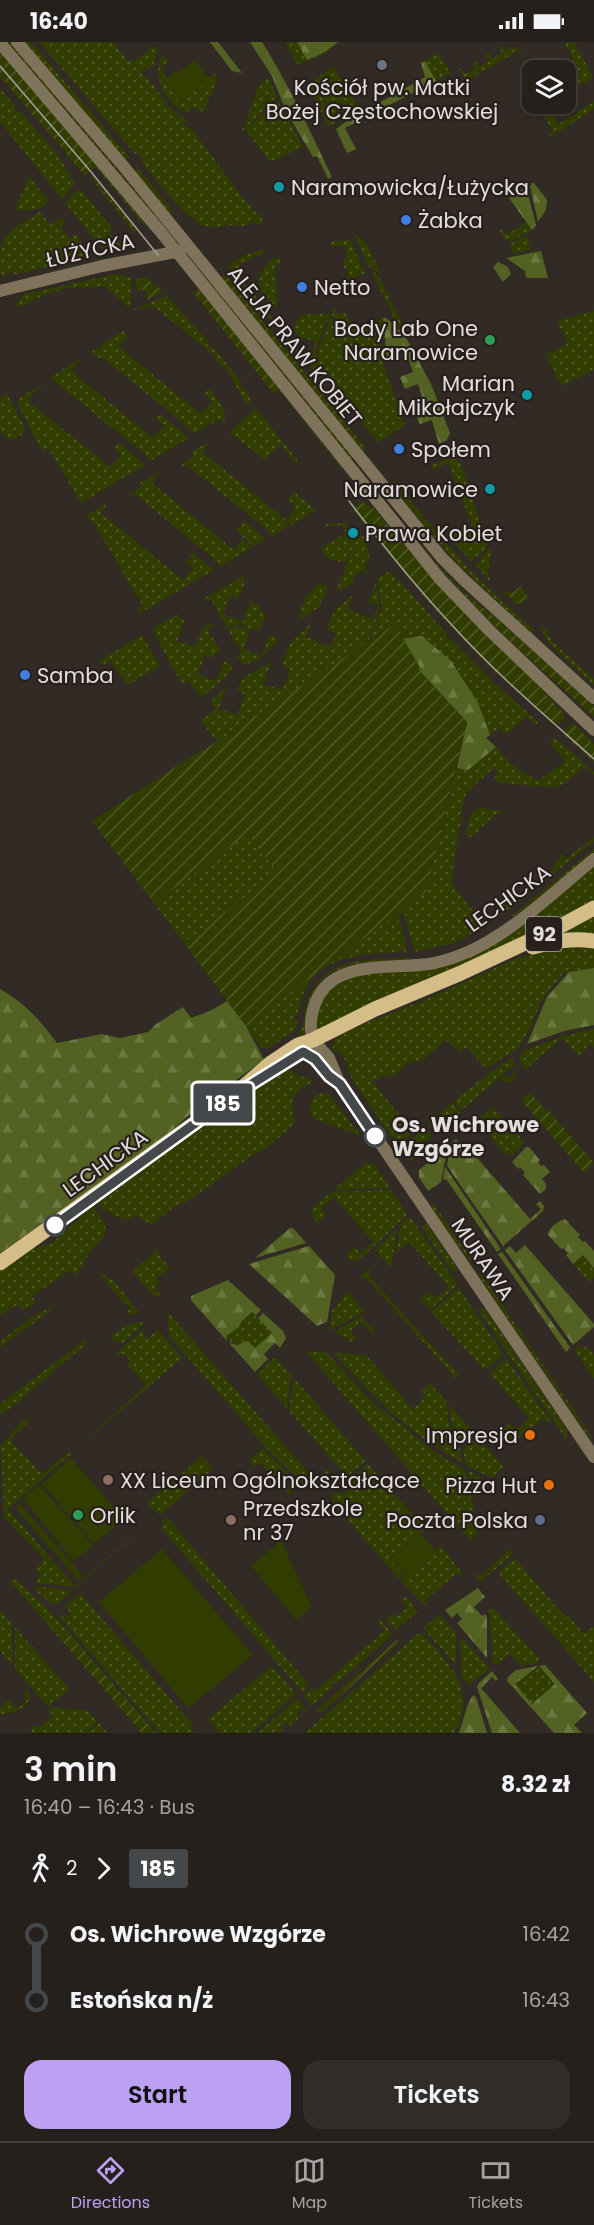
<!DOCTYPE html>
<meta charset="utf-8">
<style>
body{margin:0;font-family:Poppins,sans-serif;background:#312d29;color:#f1f3f6;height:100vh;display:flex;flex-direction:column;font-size:22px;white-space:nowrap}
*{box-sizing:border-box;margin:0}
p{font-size:20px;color:#a3a3a3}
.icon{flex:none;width:33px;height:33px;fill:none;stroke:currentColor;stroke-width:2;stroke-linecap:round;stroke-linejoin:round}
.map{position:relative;height:1691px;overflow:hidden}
.sheet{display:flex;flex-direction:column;background:#25201c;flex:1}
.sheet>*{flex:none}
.badge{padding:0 12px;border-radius:4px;font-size:21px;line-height:39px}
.fabs{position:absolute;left:522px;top:18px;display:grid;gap:12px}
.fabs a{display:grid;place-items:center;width:54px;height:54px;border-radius:12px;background:#25201c;box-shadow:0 3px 9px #0003,0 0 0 2px #423e3b;font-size:30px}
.map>.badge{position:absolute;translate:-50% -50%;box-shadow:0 0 0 3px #fff}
.legs{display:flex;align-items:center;gap:9px;height:66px;padding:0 24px;font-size:20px}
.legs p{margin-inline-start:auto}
.head{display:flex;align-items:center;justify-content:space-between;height:102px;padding:0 24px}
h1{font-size:33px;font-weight:600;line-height:45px}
.action{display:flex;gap:12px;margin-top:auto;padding:12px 24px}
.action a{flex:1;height:69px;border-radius:18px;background:#bca0f2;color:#111;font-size:24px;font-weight:600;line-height:69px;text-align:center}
.action a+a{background:#312d29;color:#f1f3f6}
ul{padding:0 24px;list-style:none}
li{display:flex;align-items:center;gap:21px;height:66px;font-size:22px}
li i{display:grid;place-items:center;width:9px;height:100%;margin:0 8px;background:currentColor}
li i::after{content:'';width:15px;height:15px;margin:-8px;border:4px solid;border-radius:50%;background:#25201c}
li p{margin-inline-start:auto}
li:first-child i{background:linear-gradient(#0000 50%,currentColor 0)}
li:last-child i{background:linear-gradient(currentColor 50%,#0000 0)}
.status{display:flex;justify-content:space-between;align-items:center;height:42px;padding:0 30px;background:#25201c;direction:ltr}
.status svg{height:16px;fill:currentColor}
.menu{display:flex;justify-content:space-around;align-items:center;height:84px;border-top:2px solid #423e3b;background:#25201c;font-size:16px;color:#a3a3a3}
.menu a{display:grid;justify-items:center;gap:3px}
.menu .current{color:#bca0f2}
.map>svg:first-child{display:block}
.grass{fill:url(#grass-dots)}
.forest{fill:url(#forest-firs)}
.garden{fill:url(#garden-furrows)}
.pitch{fill:#313d00}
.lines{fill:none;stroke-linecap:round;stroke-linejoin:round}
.minor{stroke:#7f745b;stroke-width:12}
.major{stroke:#d4bd87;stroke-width:15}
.tram{stroke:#a39e9a;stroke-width:1.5}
.line-1-casing{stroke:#fff;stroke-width:14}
.line-1{stroke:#45484a;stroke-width:9}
.worship-dot{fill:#6b7280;stroke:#27201c;stroke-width:2}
.culture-dot{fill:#0f9aa8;stroke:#27201c;stroke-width:2}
.shop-dot{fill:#3f7fe0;stroke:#27201c;stroke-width:2}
.leisure-dot{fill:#2e9e5b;stroke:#27201c;stroke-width:2}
.stop-1-dot{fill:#fff;stroke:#45484a;stroke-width:3}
.food-dot{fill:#e8710a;stroke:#27201c;stroke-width:2}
.education-dot{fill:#8d6e63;stroke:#27201c;stroke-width:2}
.service-dot{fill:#5c6f8a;stroke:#27201c;stroke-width:2}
.labels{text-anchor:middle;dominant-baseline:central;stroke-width:4.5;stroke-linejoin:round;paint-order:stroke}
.shield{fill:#27201c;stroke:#aba5a2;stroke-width:1.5}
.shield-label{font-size:20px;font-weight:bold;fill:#e3dedb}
.poi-label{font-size:21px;fill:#e3dedb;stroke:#27201c;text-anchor:start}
.street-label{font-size:21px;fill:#e3dedb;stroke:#27201c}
.stop-label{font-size:21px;font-weight:bold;fill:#e3dedb;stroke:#27201c;text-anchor:start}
</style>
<div class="status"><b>16:40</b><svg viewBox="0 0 49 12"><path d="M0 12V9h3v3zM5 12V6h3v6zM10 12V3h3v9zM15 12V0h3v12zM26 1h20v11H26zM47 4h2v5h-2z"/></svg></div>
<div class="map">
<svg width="594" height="1691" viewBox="0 0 594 1691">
<defs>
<pattern id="grass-dots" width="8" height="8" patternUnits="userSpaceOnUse" patternTransform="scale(1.5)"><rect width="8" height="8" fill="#313d00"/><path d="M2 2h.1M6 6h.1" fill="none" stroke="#4f5925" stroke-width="1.8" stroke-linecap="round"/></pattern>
<pattern id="forest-firs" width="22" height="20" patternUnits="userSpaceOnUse" patternTransform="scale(1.5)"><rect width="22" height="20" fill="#536223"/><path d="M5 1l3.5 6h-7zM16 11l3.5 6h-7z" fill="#6c7842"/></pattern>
<pattern id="garden-furrows" width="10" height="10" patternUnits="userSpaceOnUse" patternTransform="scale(1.5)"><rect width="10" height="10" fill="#313d00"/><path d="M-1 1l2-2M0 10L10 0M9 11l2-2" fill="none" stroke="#4f5925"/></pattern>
</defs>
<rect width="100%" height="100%" fill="#312a25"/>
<!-- grass -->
<path class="grass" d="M25,0H31L130,116H124Z
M39,0H113L128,19H135L154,4L158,9L153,24L148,27L146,25L141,30L145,36L149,35L150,42H153L169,65L186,78L183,83L193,88L242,155L263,178V181L257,182L255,180L244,184L231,183L211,186L209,184H200L193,175L191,176L176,162L141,120L143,118L137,111L135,112L69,35L70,33L65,30Z
M285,0H339L325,11L298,23Z
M564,0H574L593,35L566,53V37L568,36L570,39L576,35L568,20L573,16Z
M509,2L513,7L517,5L532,34L518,9L466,39L459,27L461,26L465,32L475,27L472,20L475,18L479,25L489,19L485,12L489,11L493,17L502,11L499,5L502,3L506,9L511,7Z
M438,11L451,31L436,39L425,19Z
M163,13L168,19L162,27L165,35L167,36L175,30L177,32L164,42L210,38L208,34L210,33L211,35H214L213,32L216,31L217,38L202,73L203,70L192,65L187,71C166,62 150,34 163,13Z
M333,24L358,65L336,80L315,38Z
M268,35L277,55L242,89L259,44Z
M314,39L335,81L328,85L308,42Z
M0,46L15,64L14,66L17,70L20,69L58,113L74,140L75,142L62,157L0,80Z
M278,59L303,105L270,120L246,88L242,89Z
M594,59V67L548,97L552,88L536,62H543L559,82Z
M136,124L173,169L169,171L136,131Z
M29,134L49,159L39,167L17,169L15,167Z
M78,147L82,149L112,186L110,191L119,201L121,200L123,202L122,206L100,211L103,208L65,161Z
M40,170L51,183L62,175L65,180L60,185L70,197L76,192L91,213L15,233L14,230L6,232V235L3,236C0,230 0,225 0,218C0,189 18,184 40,170Z
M526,180L532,188L511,199L505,198L500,189L502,187L507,193Z
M353,190L366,201L382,233L368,224Z
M524,194L528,196L530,208L513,212L509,203Z
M345,197L350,198L365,231L348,239L347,226H344V217L347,216L346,204H330L331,199H343Z
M266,207L262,212L241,221L238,228L239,234L303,314L316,303L312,298L300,296L294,288L296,278L303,273L330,271L318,302L315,318L331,274L339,291H341L332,272L334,265L339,273L345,270L353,286L358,289L383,276L386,296L381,297L382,319L405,383L378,401L316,322L318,336L311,329L312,326L306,322L229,227V222L248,212Z
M280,215L281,223H275L277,267C265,252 251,244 264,226C269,219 272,217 280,215Z
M371,229L379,234L405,288L398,284Z
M116,232L132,236L130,267L105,244C94,246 84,245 73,246C54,247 36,257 19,265L16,263L24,252Z
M167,254L208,299L207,302L210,305H213L241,340V344L251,355L249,360L250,362L247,364L227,328L214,317L216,315L153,264L131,268Z
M594,269V328L561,344L546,313L568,301L557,280L565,276Z
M123,289L127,294L119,305L201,372L212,359L204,352L208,347H210C217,357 229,370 224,382L221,377L192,392L189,386L104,317L99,316L91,310L98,305L100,308L103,306L101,303Z
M78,317L80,318L71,329L153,396L165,384L156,377L160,372L189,396L150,419L147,414L50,336Z
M38,344L43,350L37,347L28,359L110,425L122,413L114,406L118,400L145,423L81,461L48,406L42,409L17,361L21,355Z
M5,352H7L25,386L23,392L15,397L6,396L0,389V356Z
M256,366L299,420L295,422L281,402L265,418L231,392V389Z
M211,399L202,410L285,477L289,484L271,495L269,489L186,423L183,424L181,422L194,415L191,410Z
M448,416L457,417L461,421L487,503L485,507L471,519L452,499L454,492L472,484L448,421L433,428L431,423Z
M160,429L152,441L234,508L243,497L251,506L219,525L217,520L135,452L130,453V448L133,451L142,445L140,441Z
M394,440L471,529L527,582L532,584L533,592L460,525L392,445V442Z
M294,450L316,468L291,483L287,478L296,466L288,457Z
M109,460L101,471L183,538L192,527L200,536L139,572L137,570L142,563L93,480L86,474Z
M244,480H245L266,497L253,505L238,490L237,487Z
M347,481L350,486L353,485L366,497L370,519L365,522L367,530L366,533L363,528L353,534L356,539L354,538L352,541L341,549L337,547L354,504L350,498L353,504L346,521L328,517L320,507L346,491L342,483L325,484L313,492L327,482Z
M492,505L488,529L491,541L475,522L481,518V515Z
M192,511H193L214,528L201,536L186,520L187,516L190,518L192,516L189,514Z
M387,530L393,531L396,539L399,538L446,591L448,597H451L491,637V640L497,643L538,680L537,682L533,681L527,675L506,692L499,686L490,693L474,655L437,606L422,594L403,597L394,582L370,598L382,566L377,536Z
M243,534L245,540L238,556L231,553L223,573L241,579L239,584L232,583L222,590L227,585L211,557L205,560L203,557Z
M319,541L328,545L319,565L302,577L298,575L306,555Z
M376,541L380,566L368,600L218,699L212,694L201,678L215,668L211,659L225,646L226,647L218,667L237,673L245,653L237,648L243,636L269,621L271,622L263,642L282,648L290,628L282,623L290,601L311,581L306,595L330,605L336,592L326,587L335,568L353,553L348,567L372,577L378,564L368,559Z
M251,559L258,563L266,574L259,588L241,584Z
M176,573L185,579L177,599L184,602L185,601L195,605L203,585L211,582L212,585L208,588L221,610L215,612L213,616L205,613L198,633L216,639L224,619L233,623C231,633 210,648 201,656L189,639L183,642L173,627L152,587Z
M540,584L545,586L552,599L594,637V643L548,601Z
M233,585L251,587L243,607L261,614L270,593L278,597V598C270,609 256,622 243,622L237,615L241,609L234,598L228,600L233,596L228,588Z
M142,593L160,624L128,643L110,619L102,623L99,619Z
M554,695L594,730V733L585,725L564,742L556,746L496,740L495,734L498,731L494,726L469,748L464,756L451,841L474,870L482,874L489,883L454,901L415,910L404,871L398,875L406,902V910L399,908L398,910C350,913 308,915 298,972L295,973L294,978L297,979L295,988L268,1007L261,1005L246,984L426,850L457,726L468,728L496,705C510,721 519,731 539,738L565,720L551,702L552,697Z
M481,766L505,769L499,770L478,788L479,790L469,796L466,792C468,780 468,770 481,766Z
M248,792L277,830L184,901L154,861Z
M594,795V799L502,873L501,872C499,867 499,863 503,858C508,852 514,855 521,853C535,849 553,826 561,813L566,817Z
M594,807V811L515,874L510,875Z
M594,823V860L426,941L370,962L317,988V970L325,951L347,934L442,924Z
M594,875V894L565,892L564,889Z
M557,904L594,905V926L564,930L542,957L531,984L518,1006L486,1027L467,1005L460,1010L446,998L423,1018L408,1022L395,1033L379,1035L373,1040L410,1086L419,1080L422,1083L400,1102H396L351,1035L343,1013L338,1009L332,1010L334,999L339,994L368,980L432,955L512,918Z
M409,916L406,919C387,920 364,918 345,925C306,938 317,960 305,988C302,997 291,1001 283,1005C288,1001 294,998 298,994C305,986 303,972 307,962C322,914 367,918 409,916Z
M594,987V1006L590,1002L580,1014L562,996L526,1027H523L519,1017L523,1009L564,994Z
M512,1016L515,1023L502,1032L507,1037L516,1028V1035L510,1041L504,1040L500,1035L461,1069L454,1059L493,1028Z
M283,1024L296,1032L316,1040C295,1043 287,1062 296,1080L267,1106L253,1113L188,1159L174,1165L152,1183L136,1174L124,1178L101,1167L98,1161Z
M328,1051L361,1094L316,1078L310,1071L312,1057L319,1052Z
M452,1061L460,1070L436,1091L428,1082Z
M493,1065L510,1083L508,1085L513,1090L515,1089L524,1100L513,1113L510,1111L507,1114L488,1092L489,1089L485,1084L482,1086L478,1078Z
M425,1085L432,1094L412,1111L416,1117L408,1119L402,1110L404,1103Z
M367,1120L375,1123L390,1146L333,1148Z
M391,1148L406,1170V1174L358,1219L349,1218L346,1212L354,1205L361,1211L373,1200L334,1155L321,1166L326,1173L318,1181L311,1174L312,1167L331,1150Z
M432,1160L472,1218L470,1220L431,1165Z
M93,1164L104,1179L106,1189L103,1196L90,1209L76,1235L71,1228L32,1254L36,1261L23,1269L18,1262L0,1273V1227L31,1208L53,1200Z
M410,1175L458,1243L430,1268L421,1257L429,1250L436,1256L449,1245L409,1200L396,1211L401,1183Z
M426,1181L458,1228L455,1230L452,1229L421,1185Z
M397,1187L391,1226L375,1208Z
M158,1207L160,1215L170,1226L156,1236L159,1241L155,1245L160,1253L156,1256L132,1230Z
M583,1213L594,1226V1236L589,1240L573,1222Z
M368,1227L371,1228L368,1233L457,1331L461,1328L457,1335L451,1338L454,1334L365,1235L361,1238V1233Z
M97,1229L113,1238L140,1271L130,1272L126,1271L131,1266L123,1261Z
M480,1230L592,1395L588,1394L478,1233Z
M459,1246L504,1313L485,1328L431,1270Z
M347,1251H350L364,1270L329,1289L332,1269Z
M55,1263L48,1271L0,1305V1299L32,1275Z
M484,1266L568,1389L566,1397L479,1269Z
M167,1269L315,1438L330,1425V1429L313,1444L303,1441L269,1409L169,1294Z
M252,1270L273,1291L255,1307L231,1300L225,1295Z
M361,1274L374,1289L372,1292L361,1280L350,1289L356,1296L352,1300L335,1290Z
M142,1280L145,1281L123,1301L113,1298L110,1295L127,1283Z
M147,1284L142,1291L147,1297L158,1288L182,1316L77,1407L146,1343L127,1323L131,1319L122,1311L118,1314L114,1313Z
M86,1297V1302L10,1367L0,1372V1362Z
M578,1303L582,1307L586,1304L594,1313V1337L575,1309Z
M323,1309L328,1312L371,1359L435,1410L465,1428L475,1475L472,1478L478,1490L470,1498L306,1310Z
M334,1311L366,1313L413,1367L425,1356L421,1350L430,1341L447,1360L448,1380L458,1400L463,1421C412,1394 371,1354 334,1311Z
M275,1315L291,1333L287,1367L257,1333Z
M506,1316L551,1380L549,1382L544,1376L511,1402L500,1390L510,1381L516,1388L529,1377L490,1332Z
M294,1336L366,1419L347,1435L289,1369Z
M450,1364L475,1391L463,1405L451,1380Z
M26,1375L30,1379L10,1398L42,1432L70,1409L72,1411L8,1467L75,1544L151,1478L76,1545L38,1541L36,1538L41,1533L35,1527L44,1517L4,1475L1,1403Z
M476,1393L504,1425L492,1436L467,1424L463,1409Z
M262,1406L298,1440L299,1444L289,1453L285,1447L293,1440L287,1434L279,1441L259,1420L254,1425L250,1417Z
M202,1414L213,1427L160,1473L146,1462Z
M368,1422L426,1487L390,1517L403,1533L399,1537L354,1486L359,1481L353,1484L332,1460L333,1453L337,1449L342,1453L353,1444L349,1438Z
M470,1429L489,1441L475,1456L468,1431Z
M167,1475L309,1643L302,1650L162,1487V1479Z
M506,1503L513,1512L480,1540L475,1532L479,1535L509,1508Z
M441,1504L462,1531L460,1534L457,1531L426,1558L428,1562L425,1564L400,1538Z
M515,1516L561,1570L564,1571L566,1576L569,1574L584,1592L594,1584V1640L500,1533L499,1530Z
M12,1537H15L45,1564L69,1591L61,1598L9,1538Z
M36,1544L73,1549L59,1561L51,1562L34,1547Z
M80,1551L193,1683L190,1686L194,1691H160L59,1574L58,1570L65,1577L71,1572L65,1564Z
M406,1554L417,1570L396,1588L386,1578L393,1572L396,1575L407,1565L401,1558Z
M492,1565L540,1617L538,1619L539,1621L522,1624L510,1612L498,1622H493L489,1567Z
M0,1568L12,1582L13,1624L0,1609Z
M438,1574L443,1576L456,1591V1621L453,1620L424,1587V1585Z
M379,1576L391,1590V1594L373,1610L371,1608L369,1610L371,1612L336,1642L334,1640L331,1642L333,1645L313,1663H311L304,1653L312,1646L315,1649L385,1588L376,1577Z
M15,1585L69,1647L48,1665L15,1627Z
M419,1591H422C448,1621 479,1648 454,1691H305Z
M462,1596L488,1625L487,1629L470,1643L462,1636L460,1598Z
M539,1624L555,1642L532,1662L515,1642Z
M270,1625H273L296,1651L295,1653L251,1691H220L208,1677Z
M27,1648L31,1654C26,1668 13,1672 0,1672V1665L9,1658L16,1667L27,1658L23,1652Z
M298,1656L307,1668L306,1670L302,1666L297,1671L300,1675L290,1684L286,1680L280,1685L284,1690L257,1691Z
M53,1665L88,1669L97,1680L87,1689L88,1690L99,1681L107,1691H31L32,1684L40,1685L53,1674L49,1668Z"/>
<!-- forest -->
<path class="forest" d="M210,0H218L242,31L232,29Z
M250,0H262C289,43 310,89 332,135L328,137L317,114L313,115L286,69L272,34Z
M297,0H338L325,10L307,18Z
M425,19L436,39L345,86L356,107L347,111L336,87L360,69L361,71L425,35L421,21Z
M532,141H534L547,158L546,168L538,180L530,144Z
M526,145L536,183L532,188L509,156Z
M541,209L548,236H526L525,229L506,216Z
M498,220L508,225L511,232L503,240L493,225Z
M384,275C392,279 395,286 403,290L431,342L450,391L447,398L439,402L432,378L420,382L414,370L426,365L418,342L405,347L400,335L413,330L405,308L390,313V315L387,317L383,276Z
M422,594L451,619L478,661L490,693L486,696L496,705L468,728L457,726L467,680L418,627L420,626L403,597Z
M594,926V983L564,989L527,1002L547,955L569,930Z
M0,947C25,961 40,978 57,1001L102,992L120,996L148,990L156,982L183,965L191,976L210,969L227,959L246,984L264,1018L197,1066L170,1090L0,1211Z
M456,1097L463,1105L466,1103L530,1177L541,1167L536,1162L540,1159L544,1164L543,1169L503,1204L447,1124L450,1102Z
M448,1104L441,1140L428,1149L419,1135V1128Z
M526,1105H529L540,1118L538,1120L541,1124L544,1123L550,1130L542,1137L546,1142V1147L540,1152L523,1133L525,1131L520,1125L518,1127L512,1120Z
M445,1125L499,1204L500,1207L497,1210L446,1137L443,1138Z
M565,1177L580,1193L578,1195L583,1200L585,1199L594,1209V1226L583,1213L573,1222L566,1213L568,1211L563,1206L561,1207L548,1193C548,1186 559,1178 565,1177Z
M290,1186H293L306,1201L255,1216Z
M525,1203L594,1282V1285L573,1303L505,1208L510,1204L516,1211Z
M309,1204L335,1233L327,1280L317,1284L249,1222Z
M502,1210L569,1304L570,1306L566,1310L498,1212Z
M228,1238L261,1268L256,1273L252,1270L241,1280L239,1285L226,1294L227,1299L191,1258V1254Z
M263,1271L283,1289L286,1296L280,1306L275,1301L264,1312L268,1317L255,1330L229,1301L237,1303L248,1299L255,1306L272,1291L258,1276Z
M478,1546L485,1555L474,1565L482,1574L485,1572L487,1575V1616L457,1581L462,1577L457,1571L452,1576L445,1568Z
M545,1623L587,1671L574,1683L582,1691H554L507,1639L508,1635L516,1628L538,1624L515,1642L532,1662L555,1642L539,1624Z
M492,1629L498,1637L496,1639L492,1635L481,1646L520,1691H492L477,1645L479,1641Z
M473,1653L476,1655L487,1691H459L468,1662Z"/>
<!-- garden -->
<path class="garden" d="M7,0H10L159,177L158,178Z
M0,8L148,183L143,182L96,125L85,134L0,34Z
M93,134L137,187L134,190L91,136Z
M226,233L366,406L364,410L220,235Z
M148,235L154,244H157L163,250L148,258L146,253L148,252L141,246V249L135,248L137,237Z
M211,240L355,416L351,419L298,350L209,241Z
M199,247L342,426L340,425L279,348L273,351L193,250Z
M362,460L373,466L439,544L525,629L564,672V677L555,684L491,626L435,568L352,467L359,461Z
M417,499L461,548L497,577L594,664V675C532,619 469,565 417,499Z
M521,544L529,557L515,563L512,557L500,549L512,551Z
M395,582L420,626L418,627L467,681L426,850L246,984L184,901L277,830L248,792L154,861L92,779L194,713L218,699Z
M574,682L594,702V720L562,691L569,683Z
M528,1052H532L547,1070L549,1069L594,1121L584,1131L521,1058Z
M69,1591L156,1691H142L61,1598Z
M397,1598L399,1599L398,1602L321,1671L317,1670V1667Z"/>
<!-- pitch -->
<path class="pitch" d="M195,18L211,38L180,61L164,41Z
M71,1416L124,1477L94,1502L42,1442Z
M39,1443L93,1503L74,1519L23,1457Z
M20,1462L83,1534L78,1538L15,1466Z
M420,1492L436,1509L406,1535L390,1518Z
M281,1499L312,1565L296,1578L251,1524Z
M162,1507L253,1613L188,1666L99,1560Z"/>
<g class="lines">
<!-- minor -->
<path class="minor" d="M17,0L125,126L442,516L464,538L594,656
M0,1L160,189L440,537L489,588L594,688
M0,249L102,224L180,209
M313,998L329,1016L340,1042L594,1415
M303,1010C317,1018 326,1031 339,1041
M315,1017C314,1005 310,992 311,980C317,915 383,928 429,922C442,920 456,915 468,910C510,892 558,847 594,817"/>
<!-- major -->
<path class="major" d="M533,905C555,899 572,896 594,899
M234,1053L271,1021L298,1003L313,998L375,967L461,931L557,886L594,866
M0,1221L241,1048"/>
<!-- tram -->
<path class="tram" d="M0,24L92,131L158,213
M349,459C381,501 414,543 451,582C495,631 545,673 594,717"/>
</g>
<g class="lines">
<!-- line-1 casing -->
<g class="line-1-casing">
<path id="line-1" d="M55,1183L234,1053L303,1010L315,1017L329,1034L340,1042L375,1094"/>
</g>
<!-- line-1 -->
<use href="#line-1" class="line-1"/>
</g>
<!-- markers -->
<circle class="worship-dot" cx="382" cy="23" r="6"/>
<g class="culture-dot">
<circle cx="279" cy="145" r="6"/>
<circle cx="527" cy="353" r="6"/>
<circle cx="490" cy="447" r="6"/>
<circle cx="353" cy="491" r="6"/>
</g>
<g class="shop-dot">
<circle cx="406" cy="178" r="6"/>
<circle cx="302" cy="245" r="6"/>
<circle cx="399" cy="407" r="6"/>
<circle cx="25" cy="633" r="6"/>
</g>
<g class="leisure-dot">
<circle cx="490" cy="298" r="6"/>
<circle cx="78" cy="1473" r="6"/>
</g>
<g class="stop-1-dot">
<circle cx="375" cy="1094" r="10"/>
<circle cx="55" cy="1183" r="10"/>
</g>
<g class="food-dot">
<circle cx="530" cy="1393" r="6"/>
<circle cx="549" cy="1443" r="6"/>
</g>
<g class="education-dot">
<circle cx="108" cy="1438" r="6"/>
<circle cx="231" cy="1478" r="6"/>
</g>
<circle class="service-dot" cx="540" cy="1478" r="6"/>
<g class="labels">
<!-- shield labels -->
<rect class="shield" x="526" y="875" width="36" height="34" rx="4.5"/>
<g class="shield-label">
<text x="544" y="892">92</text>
</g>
<!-- poi labels -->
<g class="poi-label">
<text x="382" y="45" text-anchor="middle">Kościół pw. Matki<tspan x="382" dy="24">Bożej Częstochowskiej</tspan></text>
<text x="291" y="145">Naramowicka/Łużycka</text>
<text x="418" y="178">Żabka</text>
<text x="314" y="245">Netto</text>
<text x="478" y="286" text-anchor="end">Body Lab One<tspan x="478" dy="24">Naramowice</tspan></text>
<text x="515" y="341" text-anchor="end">Marian<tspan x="515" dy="24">Mikołajczyk</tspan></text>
<text x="411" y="407">Społem</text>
<text x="478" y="447" text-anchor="end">Naramowice</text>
<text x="365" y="491">Prawa Kobiet</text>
<text x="37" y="633">Samba</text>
<text x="518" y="1393" text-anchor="end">Impresja</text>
<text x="120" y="1438">XX Liceum Ogólnokształcące</text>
<text x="537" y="1443" text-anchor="end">Pizza Hut</text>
<text x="243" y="1466">Przedszkole<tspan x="243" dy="24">nr 37</tspan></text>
<text x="90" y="1473">Orlik</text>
<text x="528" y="1478" text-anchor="end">Poczta Polska</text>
</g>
<!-- street labels -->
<g class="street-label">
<text transform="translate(90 208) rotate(-13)">ŁUŻYCKA</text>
<text transform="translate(295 304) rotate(51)">ALEJA PRAW KOBIET</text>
<text transform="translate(508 856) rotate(-36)">LECHICKA</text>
<text transform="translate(105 1121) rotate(-36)">LECHICKA</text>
<text transform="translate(483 1217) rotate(56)">MURAWA</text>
</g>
<!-- stop labels -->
<g class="stop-label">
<text x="392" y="1082">Os. Wichrowe<tspan x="392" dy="24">Wzgórze</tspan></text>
</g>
</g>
</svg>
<div class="fabs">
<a><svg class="icon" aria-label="layers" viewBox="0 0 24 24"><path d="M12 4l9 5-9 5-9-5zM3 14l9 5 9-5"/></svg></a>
</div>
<b class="badge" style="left:223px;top:1061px;background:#45484a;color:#fff">185</b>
</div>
<section class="sheet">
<div class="head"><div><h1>3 min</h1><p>16:40 – 16:43 · Bus</p></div><b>8.32 zł</b></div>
<div class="legs"><svg class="icon" aria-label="walk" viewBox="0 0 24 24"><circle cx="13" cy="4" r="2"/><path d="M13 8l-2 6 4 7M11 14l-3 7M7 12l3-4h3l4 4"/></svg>2<svg class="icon" aria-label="forward" viewBox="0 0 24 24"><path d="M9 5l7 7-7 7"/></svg><b class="badge" style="background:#45484a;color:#fff">185</b></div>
<ul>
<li><i style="color:#45484a"></i><b>Os. Wichrowe Wzgórze</b><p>16:42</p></li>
<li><i style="color:#45484a"></i><b>Estońska n/ż</b><p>16:43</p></li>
</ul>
<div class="action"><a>Start</a><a>Tickets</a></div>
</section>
<nav class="menu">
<a class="current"><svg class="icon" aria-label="directions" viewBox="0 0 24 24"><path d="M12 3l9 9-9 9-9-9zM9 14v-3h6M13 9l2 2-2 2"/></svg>Directions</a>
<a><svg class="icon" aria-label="map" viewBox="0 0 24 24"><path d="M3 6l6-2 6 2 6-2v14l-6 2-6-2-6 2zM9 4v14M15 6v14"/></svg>Map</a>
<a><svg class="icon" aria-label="tickets" viewBox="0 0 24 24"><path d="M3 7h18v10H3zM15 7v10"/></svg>Tickets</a>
</nav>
